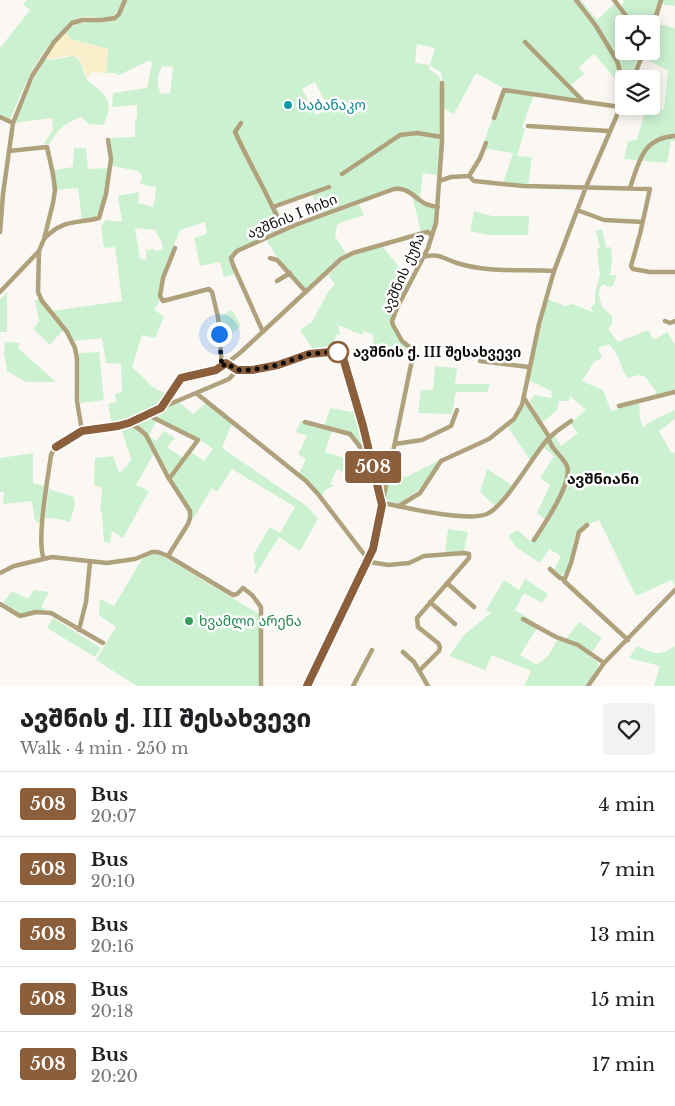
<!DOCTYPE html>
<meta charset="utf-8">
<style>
body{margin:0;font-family:"Libre Baskerville","Noto Sans Georgian",serif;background:#f2f2f2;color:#202124;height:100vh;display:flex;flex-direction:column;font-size:19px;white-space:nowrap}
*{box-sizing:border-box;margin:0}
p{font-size:16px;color:#757577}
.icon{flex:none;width:28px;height:28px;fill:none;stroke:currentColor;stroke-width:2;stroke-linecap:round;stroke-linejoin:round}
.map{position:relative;height:686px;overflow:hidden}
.sheet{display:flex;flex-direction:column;background:#fff;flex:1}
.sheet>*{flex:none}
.badge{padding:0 10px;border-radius:4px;font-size:18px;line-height:32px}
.buttons{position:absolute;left:615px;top:15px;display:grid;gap:10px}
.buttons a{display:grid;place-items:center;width:45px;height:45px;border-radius:5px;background:#fff;box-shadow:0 2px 12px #0003;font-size:25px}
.you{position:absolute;width:25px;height:25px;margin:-12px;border:4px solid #fff;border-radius:50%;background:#1a73e8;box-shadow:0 0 0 8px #1a73e833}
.map>.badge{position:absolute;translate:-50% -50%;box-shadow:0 0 0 2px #fff}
.round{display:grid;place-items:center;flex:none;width:52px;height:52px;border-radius:5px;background:#f2f2f2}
.summary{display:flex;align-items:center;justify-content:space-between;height:85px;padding:0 20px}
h1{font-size:24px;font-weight:800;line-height:38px}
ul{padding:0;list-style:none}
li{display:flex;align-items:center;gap:15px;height:65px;padding:0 20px;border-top:1px solid #e0e0e0}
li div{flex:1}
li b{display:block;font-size:19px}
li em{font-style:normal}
li .badge{min-width:55px;font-weight:700;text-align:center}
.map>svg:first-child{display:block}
.green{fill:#cbf1d0;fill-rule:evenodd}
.sand{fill:#f9efca}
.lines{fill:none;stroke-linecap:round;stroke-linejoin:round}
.minor{stroke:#aea17b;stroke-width:4.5}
.line-casing{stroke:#fff;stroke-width:11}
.line{stroke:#8b5e3c;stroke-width:8}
.walk{stroke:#0f0e0d;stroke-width:5;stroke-dasharray:0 9}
.culture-dot{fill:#0f9aa8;stroke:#fff;stroke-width:2}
.stop-dot{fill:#fff;stroke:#8b5e3c;stroke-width:2.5}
.leisure-dot{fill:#2e9e5b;stroke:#fff;stroke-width:2}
.labels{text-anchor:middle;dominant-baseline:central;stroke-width:5;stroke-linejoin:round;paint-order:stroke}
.culture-label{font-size:14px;fill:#0d838f;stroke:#fff;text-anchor:start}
.street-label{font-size:14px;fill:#0f0e0d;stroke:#fff}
.stop-label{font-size:14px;font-weight:bold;fill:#0f0e0d;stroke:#fff;text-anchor:start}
.leisure-label{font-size:14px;fill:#27864d;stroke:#fff;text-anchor:start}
.neighbourhood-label{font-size:15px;font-weight:bold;fill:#0f0e0d;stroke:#fff}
</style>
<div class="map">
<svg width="675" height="686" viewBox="0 0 675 686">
<rect width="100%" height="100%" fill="#fbf8f4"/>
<!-- green -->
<path class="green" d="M27,0H123C109,34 98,9 76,19C73,20 70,24 68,26C38,50 24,86 10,120L0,119V48L30,10L23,4Z
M126,0H581L597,20L617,1L621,7L624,0H675V6L660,4L651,27V24H624V51H641L630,79H624V89L594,54L579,67L584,74L571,85L584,99L534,95L522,127L525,129L517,156L532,157L528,185L503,184L513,153L482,148L503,88L476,73L454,114L443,108L442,76L440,72L430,65L429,69L439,76L441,83V141L437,175L423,173L420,198L407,188L400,187L320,214L311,191L276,205L286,227L237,249L230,257L235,274L224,277L220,262L200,266L194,238L207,234L205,222L180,230C171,254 158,278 159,303L154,309L164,317L155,338L142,335L132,367L153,387L166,394L158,407L133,419L112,425L108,404L116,402L115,394L122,392L121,364L106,363L102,338L74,341L52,311L122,301L115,247L104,248L101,227L106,220L122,222L118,196L139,192L138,203L153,207L155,199L156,187L140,184L142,176L139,171L112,166L110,138L135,137V119L137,118V105L112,107L113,93L147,88L152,63L150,60L117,76V73H106L108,49L70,39L66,32C82,15 97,27 115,19ZM417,44L435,48L430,65L415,63ZM162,66L173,67L170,93L161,94C156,82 157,77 162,66ZM315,82L329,109L316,115L302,89ZM135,228L155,230L162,243L163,249L156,251L153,249L146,250V260L140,259Z
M657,24L675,28V141H671L667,163L624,159L628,141L637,140L646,108L664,110L668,71L643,57L645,51H651V38Z
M73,56C84,60 81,70 87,79C93,87 106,92 108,102C110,109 107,119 103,125L89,124L81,117C64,124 59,128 49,144H44L53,129L52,118L15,123L35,76L46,58L51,60Z
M74,148H86L88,169L108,168C106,184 106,204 96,217L82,219L78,188L56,190L55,170L73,167Z
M412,195C438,209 439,203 432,233L426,230L421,232Z
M359,204L364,215L340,223L337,225L335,236L346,254L306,290L278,259L266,239L288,229Z
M474,211L492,216H529L528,235H489L470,231Z
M602,229L606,248L611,247L612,262L610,275H617L613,286L609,287L603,284L600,287L599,295L602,307L612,316V324L608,329L618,342L648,330L654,340L667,332L675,344V391L657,396L655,393L657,392L650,384L646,377L639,375L628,378C619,368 622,355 608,344L598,348L602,358L594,362L582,381L603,390L611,411L639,402L640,418L643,428C649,420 665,415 675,410V419L659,431L672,454L675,452V587L672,580L636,596L599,520L589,524L587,523C585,525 580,528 578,531C569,543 575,566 561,576L554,570L561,556L549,549L540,563L516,547L508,536L517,530L530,541L546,520L537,513L550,485L540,478L554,456L543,447L554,435L561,446L578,433L570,423L586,410L570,396L569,401H559L557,410L542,423L530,401L534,395L552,398L551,391L529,380L547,299L565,306L572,304L593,312L591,308L595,303V293L600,275L597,249L600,248L596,231Z
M382,246L402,271L399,276L407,283L391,318V325L406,347L411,351V357L372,347L374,335L363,331L362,335L338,325L340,335L337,334L330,351L315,352L300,330L312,322L328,292L335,284L328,275L346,258Z
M7,291V332H0V300Z
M39,298L49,314L63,330L50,345L33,329L39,321L35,301Z
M232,310L241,326L222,341L220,316Z
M5,342L19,343V349L56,382H26L7,371L4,353Z
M99,352L104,400L80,403L79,353Z
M435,366L457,368L455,384H490L487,392H456L452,414L418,413L421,390H433Z
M179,402L193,414L206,403L232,423L222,448L308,507L318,519L300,551L279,537L256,574L254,572L256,567L253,555L270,527L280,533L295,507L232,469L217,492L212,488L193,519L191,517L171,479L191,452L204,461L213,449L194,436L149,414Z
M526,404L548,437L530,460L508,427Z
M330,408L352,412L353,408H356L368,453L355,437L324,427Z
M146,416L157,420L149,435L156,441L164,431L175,438L167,447L183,458L170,474L167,473C158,457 151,433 134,423Z
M301,421L314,427L332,431L325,452L354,461L347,474L337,469L330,484L334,486L326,489L322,496L299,474L306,459L298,454L307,436L296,432Z
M129,426C142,428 148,442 154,453L136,485L149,491L123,538L112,531L110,543L104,542L102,513L100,512L102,488L94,485L95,458L113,456L119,473L126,467L131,459L121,428Z
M33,453V483L46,486L41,524L35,521L32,501L3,504L4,492H0V458Z
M440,460L420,489L398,504L387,500L385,498L389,474L406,477Z
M487,469L512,485L495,506L480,492Z
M49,489L74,497L75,505L70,522L59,519L45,518Z
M448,529L468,532L464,551L445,553Z
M154,553L160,554L259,614V686H137L96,660L116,627L99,615L100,599L114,606L142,559Z
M525,579L548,594L542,603L524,593L515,610L539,625L520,655L537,665L549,655L560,635L566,639L579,622L602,638L589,656C591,658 594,659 596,661C603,668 590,680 585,686H524L531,671L492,655L485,670L449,656L464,635L491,613L486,610L504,580L519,590Z
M34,590L49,592L41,607L47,609L21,614L3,603L12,591L28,599Z
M53,618L101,648L95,657L47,628Z
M637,646C655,654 658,657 675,646V686H654L660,666L629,658Z"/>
<!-- sand -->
<path class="sand" d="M66,32L70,39L108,49L106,73L91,72L87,79C85,73 83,65 80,60C72,49 56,62 46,58L56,41Z"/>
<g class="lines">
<!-- minor -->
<path class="minor" d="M576,0L596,26L617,61L624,85
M614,0L627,17L637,24
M651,32L661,0
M525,42L583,101
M633,79L644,51
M0,117L13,123
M494,118L504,90L620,107
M241,123L235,132C250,165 269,196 283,230
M528,126L609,131
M9,151L47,147L53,174L55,190L53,203L44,239L39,251L38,292L42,301L67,332L75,348L77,359V401L82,431
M342,174L400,135L417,133L442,137
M469,176L474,181L523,186L650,189L640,234L631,266L633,269L650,272H675
M469,176L480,158L486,143
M439,181L451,177L469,176
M630,188C639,162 642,138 675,136
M273,207L329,187
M577,210L604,220L643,222
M0,232L3,194L13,123L32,76L54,42L72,23L82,20H102L115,18L119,14L125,0
M45,238C63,219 76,224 99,218L106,194L111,159L108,140
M175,248L163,278L160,296L163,301L209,289L212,292L218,317L222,367
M423,257C439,253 442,258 457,263C488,273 521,269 554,271
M270,258L277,260L306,292
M277,281L290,273
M0,292L39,251
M665,321L670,323L675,321
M263,332L233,265L231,258L237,251L295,225L394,189C409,187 414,198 426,204C430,206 434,206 438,207
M480,361L529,367
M226,363L237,370H252L278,365L309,354L341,351L382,499
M196,393L229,379L237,370
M524,398L548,435C549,447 560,454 566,464C576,479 543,526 534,540
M161,406L181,378L216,370L222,367L241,352L341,259L353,253L423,233L428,232L432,236
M619,406L675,392
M146,414L198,440L169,479
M305,422L350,434L364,452L370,457
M129,423L138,428L146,435L168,477L190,511V518L188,524L168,556
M395,444L422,440L451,426L457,410
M382,500L384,503C407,508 466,522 487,514C505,506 532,457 547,440C554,432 563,427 571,421
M399,506L420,493L441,461L489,439L514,419L522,405L539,324L554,271L586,187L624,99
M587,525L579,532L571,563L564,581L628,640
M44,559C36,541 48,478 51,455L54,449L82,431L107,429L129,423L151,412L196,393L306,481L318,494L370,562L388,565L409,563L424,556L464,553L469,554V558L417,618L418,627L438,643L440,647L439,651L419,671
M550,569L560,578L564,579
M0,573L14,566L52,557L107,563L135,559L152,552H158L168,556L233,595L237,594L243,588L252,595L261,607V686
M447,583L474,607
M430,602L455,624
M0,604L20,616L36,612L51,613L103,643
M523,619L556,637L578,645L604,663
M79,630L86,602L90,562
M403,652L414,662L428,686
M307,686L373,549L413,355V350L402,341L393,325L392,321L397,308L428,248L436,223L442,142V83
M353,686L372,650
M588,686L604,663L675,590"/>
</g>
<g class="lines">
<!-- line casing -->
<g class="line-casing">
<path id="line" d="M56,447L82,431L118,426L129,423L161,408L181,378L216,370L226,363L237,370H252L278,365L309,354L341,351L363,426L382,505L373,549L307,686"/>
</g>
<!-- line -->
<use href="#line" class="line"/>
<!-- walk -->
<path class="walk" d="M219,334L222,367L226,363L237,370H252L278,365L309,354L341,351L338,352"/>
</g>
<!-- markers -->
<circle class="culture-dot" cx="288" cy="105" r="5"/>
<circle class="stop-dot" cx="338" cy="352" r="10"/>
<circle class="leisure-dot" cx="189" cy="621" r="5"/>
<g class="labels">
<!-- culture labels -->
<g class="culture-label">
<text x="298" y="105">საბანაკო</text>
</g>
<!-- street labels -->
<g class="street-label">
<text transform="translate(292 216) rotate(-22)">ავშნის I ჩიხი</text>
<text transform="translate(403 273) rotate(-66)">ავშნის ქუჩა</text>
</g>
<!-- stop labels -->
<g class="stop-label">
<text x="353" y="352">ავშნის ქ. III შესახვევი</text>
</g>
<!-- leisure labels -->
<g class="leisure-label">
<text x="199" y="621">ხვამლი არენა</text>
</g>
<!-- neighbourhood labels -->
<g class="neighbourhood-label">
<text x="603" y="478">ავშნიანი</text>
</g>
</g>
</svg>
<div class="buttons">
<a><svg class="icon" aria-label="locate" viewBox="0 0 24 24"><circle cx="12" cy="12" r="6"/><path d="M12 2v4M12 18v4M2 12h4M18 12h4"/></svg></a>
<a><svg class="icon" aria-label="layers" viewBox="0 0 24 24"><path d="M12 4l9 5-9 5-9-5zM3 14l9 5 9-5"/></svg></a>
</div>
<div class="you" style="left:219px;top:334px"></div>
<b class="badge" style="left:373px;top:467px;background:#8b5e3c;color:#fff">508</b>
</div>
<section class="sheet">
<div class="summary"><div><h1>ავშნის ქ. III შესახვევი</h1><p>Walk · 4 min · 250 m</p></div><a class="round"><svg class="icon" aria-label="heart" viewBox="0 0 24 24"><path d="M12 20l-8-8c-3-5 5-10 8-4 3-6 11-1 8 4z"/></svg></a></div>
<ul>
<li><span class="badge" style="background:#8b5e3c;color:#fff">508</span><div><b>Bus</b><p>20:07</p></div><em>4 min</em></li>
<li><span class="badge" style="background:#8b5e3c;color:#fff">508</span><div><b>Bus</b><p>20:10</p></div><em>7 min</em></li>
<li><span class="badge" style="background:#8b5e3c;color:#fff">508</span><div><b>Bus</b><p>20:16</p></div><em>13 min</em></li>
<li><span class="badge" style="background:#8b5e3c;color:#fff">508</span><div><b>Bus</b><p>20:18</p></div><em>15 min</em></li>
<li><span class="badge" style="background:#8b5e3c;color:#fff">508</span><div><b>Bus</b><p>20:20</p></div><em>17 min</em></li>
</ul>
</section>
